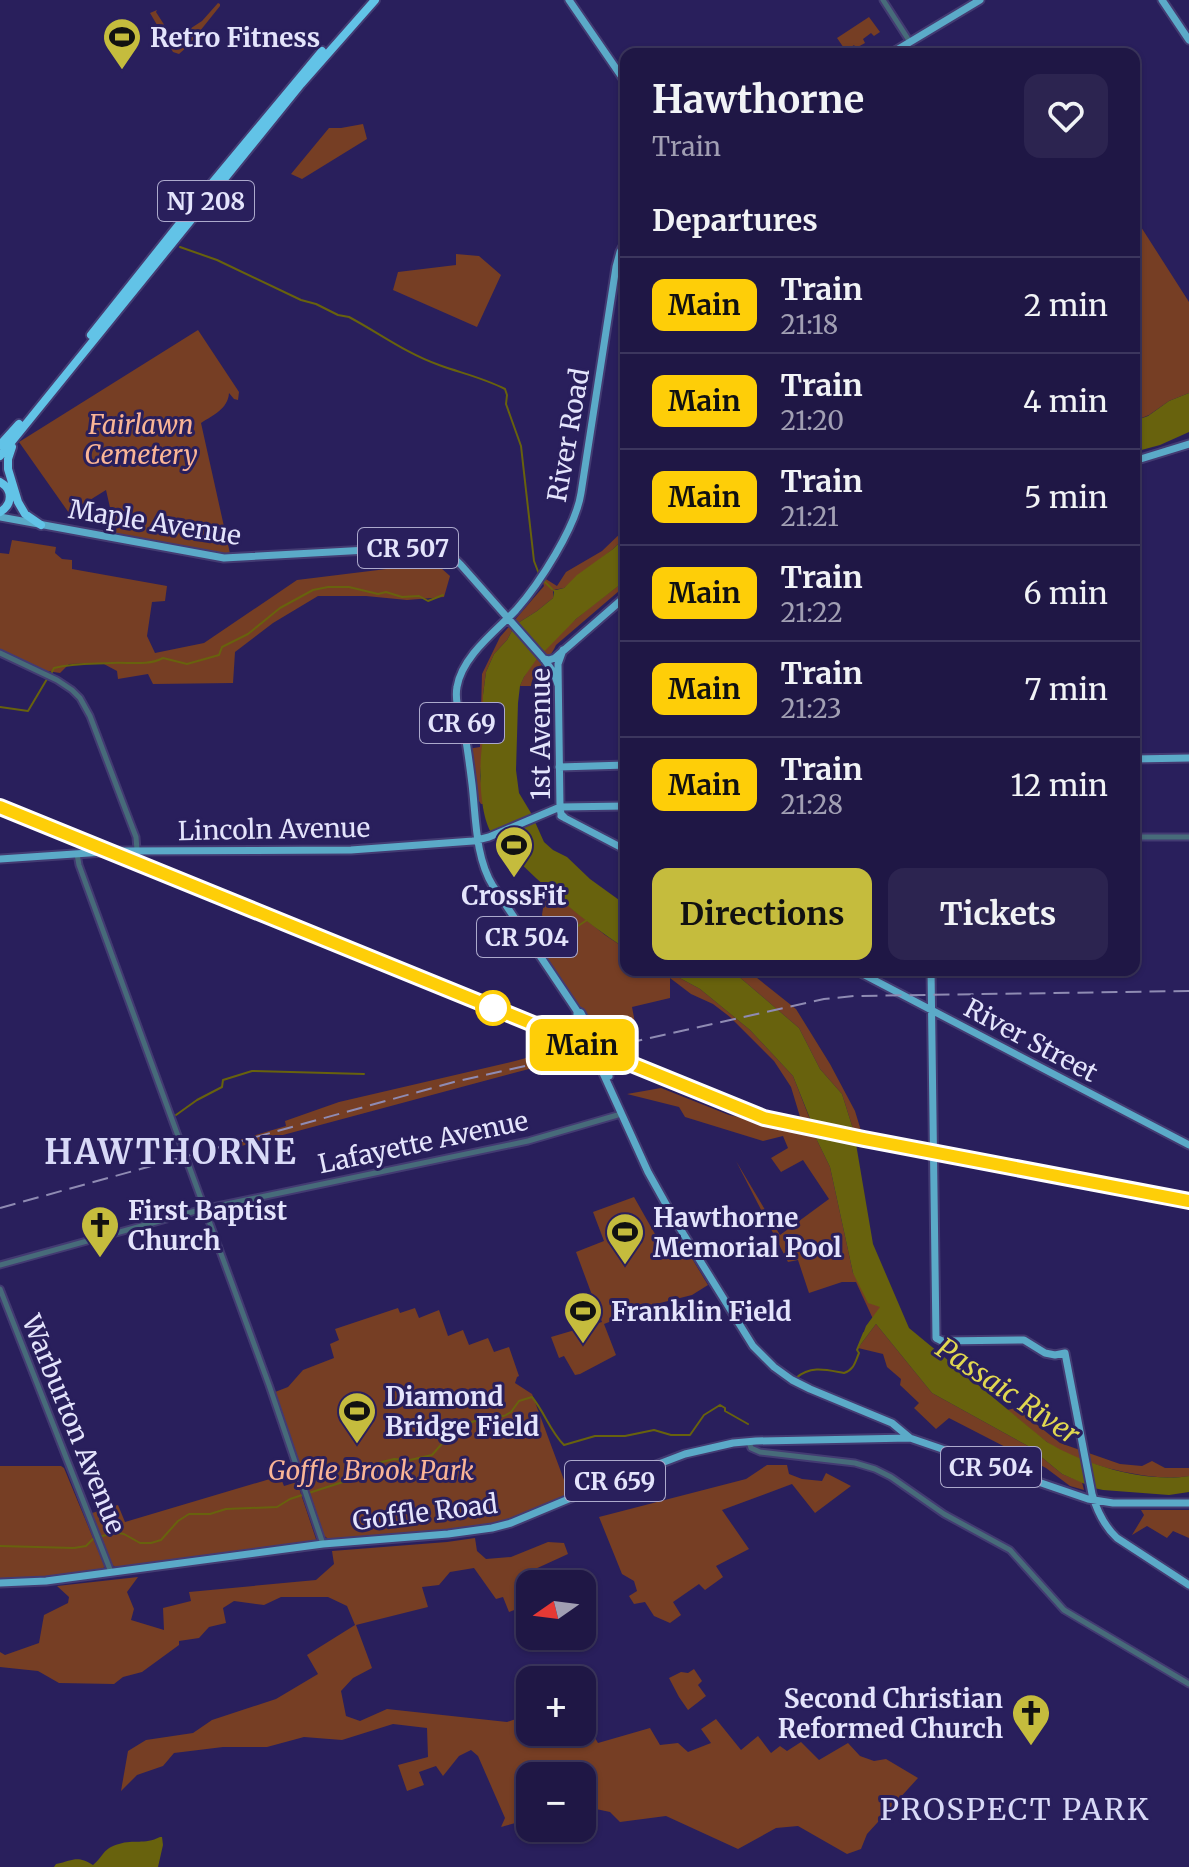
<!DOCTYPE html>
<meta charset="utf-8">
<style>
body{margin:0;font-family:Merriweather,serif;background:#2c2450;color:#f1f3f6;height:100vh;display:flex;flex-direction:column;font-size:30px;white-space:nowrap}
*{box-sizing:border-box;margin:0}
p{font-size:26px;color:#a19fb3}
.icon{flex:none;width:44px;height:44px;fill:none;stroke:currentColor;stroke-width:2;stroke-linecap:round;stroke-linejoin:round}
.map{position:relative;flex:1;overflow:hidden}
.panel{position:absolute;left:620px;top:48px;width:520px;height:928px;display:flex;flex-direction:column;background:#1f1745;border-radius:16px;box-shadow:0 2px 6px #0004,0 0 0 2px #3c365e}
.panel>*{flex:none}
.badge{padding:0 16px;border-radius:12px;font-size:28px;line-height:52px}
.needle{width:52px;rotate:256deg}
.buttons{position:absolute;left:516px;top:1570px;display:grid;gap:16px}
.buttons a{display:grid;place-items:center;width:80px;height:80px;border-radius:16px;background:#1f1745;box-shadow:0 2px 6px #0004,0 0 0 2px #3c365e;font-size:40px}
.map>.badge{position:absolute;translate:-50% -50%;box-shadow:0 0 0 4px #fff}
h2{padding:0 32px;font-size:30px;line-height:72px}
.round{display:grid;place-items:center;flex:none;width:84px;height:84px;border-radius:16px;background:#2c2450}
.head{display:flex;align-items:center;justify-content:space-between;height:136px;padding:0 32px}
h1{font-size:38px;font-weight:700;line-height:60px}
.button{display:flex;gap:16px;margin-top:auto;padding:16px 32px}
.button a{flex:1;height:92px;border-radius:16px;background:#c5bc3d;color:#111;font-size:32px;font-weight:700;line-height:92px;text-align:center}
.button a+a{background:#2c2450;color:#f1f3f6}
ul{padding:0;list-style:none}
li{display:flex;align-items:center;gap:24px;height:96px;padding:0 32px;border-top:2px solid #3c365e}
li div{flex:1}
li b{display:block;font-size:30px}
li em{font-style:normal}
li .badge{min-width:88px;font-weight:700;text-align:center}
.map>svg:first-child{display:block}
.green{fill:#763e24}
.water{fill:#68620d}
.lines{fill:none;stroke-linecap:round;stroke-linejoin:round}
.stream{stroke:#68620d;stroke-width:2}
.minor-casing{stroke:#433b72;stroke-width:9}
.major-casing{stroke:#433b72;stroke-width:11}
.highway-casing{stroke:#433b72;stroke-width:12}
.minor{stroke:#476b7a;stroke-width:5}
.major{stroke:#5baac8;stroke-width:7}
.highway{stroke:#62c3e7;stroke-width:8}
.rail{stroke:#8f8bb3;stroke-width:2;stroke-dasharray:16 8;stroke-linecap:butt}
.major-bridge-casing{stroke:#433b72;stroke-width:11;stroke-linecap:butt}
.major-bridge{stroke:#5baac8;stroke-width:7}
.line-casing{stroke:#fff;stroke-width:18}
.line{stroke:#fece08;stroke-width:12}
.stop-dot{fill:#fff;stroke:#fece08;stroke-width:4}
.labels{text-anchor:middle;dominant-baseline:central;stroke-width:6;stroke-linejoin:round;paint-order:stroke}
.shield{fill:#291f5c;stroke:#aca9cc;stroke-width:2}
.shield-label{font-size:24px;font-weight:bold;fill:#e4e4fc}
.poi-label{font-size:26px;font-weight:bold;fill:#e4e4fc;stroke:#291f5c;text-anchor:start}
.park-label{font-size:26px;font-style:italic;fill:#fab596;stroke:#291f5c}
.street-label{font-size:26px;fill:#e4e4fc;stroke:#291f5c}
.water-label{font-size:28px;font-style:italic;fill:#e1d750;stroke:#291f5c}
.quarter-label{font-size:30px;letter-spacing:2px;fill:#d8d9f7;stroke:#291f5c}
.district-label{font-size:34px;font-weight:bold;letter-spacing:2px;fill:#d8d9f7;stroke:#291f5c}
</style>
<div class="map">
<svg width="1189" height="1867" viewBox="0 0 1189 1867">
<rect width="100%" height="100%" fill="#291f5c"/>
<!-- green -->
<path class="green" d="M218,3L220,4V6L188,46L179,54L173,52L150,13L157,10L156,12L177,45L182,44L181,41L183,39L180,33L182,34L202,21Z
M869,17L880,32L874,36L871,33L863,39L865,43L856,48L854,45L846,51L837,38Z
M363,124L367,139L302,179L291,174L329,128H341Z
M1134,216L1189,302V393L1169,401L1149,415L1134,421Z
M456,254L479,256L501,275L477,327L393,290L398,272L456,265Z
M198,330L239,392L238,400L234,399L229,393C228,409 213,415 201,423L231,558L117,538L106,490L69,513L19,442Z
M626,528V536L613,549L564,588L553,590V598L537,611L518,623L514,627L507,640L494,654L486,672L483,695V724L485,731L480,776L484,804H481L473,792L467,749L480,747L482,674L500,637L544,586L541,576L557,586L566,572L602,551Z
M12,540L56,547L55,553L62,559L72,560V569L167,586L165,601L152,602L147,636L155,653L204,643L297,580L427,564L441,568L450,576L444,597L407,600L366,596H318L273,623L235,652L233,683L153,684L148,674L118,679L117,671L102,663L69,664L60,673L35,669L0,653V553L9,554Z
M626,580V585L556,645C549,662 534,667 531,686H520C535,646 592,606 626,580Z
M546,888L605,935L626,949V970H665L700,989L750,1030L793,1076L811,1122L801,1120L791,1087L774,1061L730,1017L713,1004L691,994L670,978V998L632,1007L636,1028L597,1041L576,1001L541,953V943L553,935L542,915Z
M728,970H747L796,1009L830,1064L855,1111L862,1134L854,1132L842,1094L820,1069L799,1028L737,975Z
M582,1043L593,1068L571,1064L529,1069L234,1148L232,1142L286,1126L285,1121L339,1102L515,1061Z
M661,1088L729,1115L771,1124L812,1130L830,1167L853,1273L881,1307L873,1319L856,1282H842L809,1293L798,1260L788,1262L736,1161L780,1235L829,1199L803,1160L781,1172L771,1158L788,1148L783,1136L763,1141L685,1117L679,1107L627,1094Z
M634,1197L664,1250L681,1240L708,1285L692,1295L656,1304L604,1324L616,1355L580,1374L575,1375L564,1356L559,1358L551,1337L602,1322L576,1252L604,1241L593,1212Z
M398,1308L400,1313L415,1308L419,1318L439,1310L448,1336L463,1330L469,1345L488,1338L494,1352L509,1347L519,1376L517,1377L515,1383L532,1394L570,1496L491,1526L435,1534L331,1541L323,1535L275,1392L288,1387L303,1370L334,1358L330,1344L339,1340L335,1329Z
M876,1324L932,1393L1028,1446L1062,1474L1082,1482L1084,1490L1070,1486L1046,1468L949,1418L936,1429L914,1408L919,1403L900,1385L901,1379L887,1367L883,1354L858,1348Z
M1016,1408L1060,1443L1120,1464L1142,1466L1152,1461L1165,1468H1189V1476C1155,1482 1098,1468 1067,1454C1045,1444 1026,1424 1007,1410Z
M767,1465H787L789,1474L802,1479L822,1481L826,1473L851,1486L815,1513L792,1484L722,1510L749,1549L716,1566L723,1577L705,1590L699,1584L673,1602L681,1615L670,1623L654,1616L645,1602L634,1604L629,1596L637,1591L634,1581L622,1574L599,1517L746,1479Z
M0,1466H61L64,1468L105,1567L100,1570L49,1578L0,1580Z
M280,1476L284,1486L297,1482L316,1539L315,1542L119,1569L112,1565L92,1513L118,1505L125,1522Z
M1141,1510H1189V1538L1173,1531L1167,1538L1147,1526L1132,1535L1144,1515Z
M475,1538L477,1551L486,1559L511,1557L548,1542L564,1543L568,1554L533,1570L537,1583L540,1584H530V1617L525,1606L509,1612L503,1597L496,1599L474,1568L450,1572L439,1585L422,1587L428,1607L356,1625L372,1668L353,1678L341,1691L346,1716L360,1721L387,1709L507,1722L530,1714V1732L592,1733L598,1743L650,1728L660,1745L678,1743L688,1752L711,1743L701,1729L716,1719L741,1750L758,1736L771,1753L780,1746L787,1751L801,1742L819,1760L848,1743L860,1756L874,1761L886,1759L918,1778L867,1834L861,1849L847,1854L798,1826L776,1828L738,1849L666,1816L620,1822L610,1812L582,1806V1776H530V1819L501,1827L505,1818L478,1756L471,1750L459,1756L443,1776L436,1766L419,1772L424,1785L407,1791L398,1765L428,1757L427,1728L393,1724L342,1740L304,1737L267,1747H223L174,1753L163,1766L137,1775L121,1791L128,1751L146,1740L193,1733L212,1720L276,1699L318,1674L307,1655L355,1625L347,1606L328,1597H281L264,1605L234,1601L223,1608L226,1623L209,1627L199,1638L179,1641V1645L142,1672L123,1677L114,1684L59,1683L38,1671L0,1667V1652L5,1655L39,1643L44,1615L68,1603L69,1597L57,1586L138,1577L127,1592L134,1609L131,1620L164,1630L163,1608L191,1601L189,1592L316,1580L334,1564L332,1551L447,1542Z
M694,1669L702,1681L698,1685L706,1696L688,1710L679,1697L669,1678L681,1672L688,1673Z"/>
<!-- water -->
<path class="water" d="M1189,393V432L1160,445L1134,452V421L1148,416L1169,401Z
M626,536V580L576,619L536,660L524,677L520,686L518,703L516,770L519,793L531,813L544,842L553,850L567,857L590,879L626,905V949C576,916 532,877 492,834C478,813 478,755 485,731L483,725V695L486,672L494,654L507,640L514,627L518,623L537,611L553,598L554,592L552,589L556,590L564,588L577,575L613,549Z
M665,970H728L737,975L799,1028L820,1069L842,1094L854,1132L873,1244L909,1328L1047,1442C1085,1465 1145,1483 1189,1476V1492L1169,1495L1103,1490L1094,1488L1062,1474L1028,1446L932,1393L876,1324L858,1348L866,1326L880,1307L868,1303L853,1273L830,1167L812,1130L811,1121L793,1076L750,1030L700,989Z
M160,1837H162L163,1845L158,1867H54L56,1864C74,1860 77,1855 93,1865C103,1857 103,1848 119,1844C134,1839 144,1845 160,1837Z"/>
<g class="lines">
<!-- stream -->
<path class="stream" d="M180,247L217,260L301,300L316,304L338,315L349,317C379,333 407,354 439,365C461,373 484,378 505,389L507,395L506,404L521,446L534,561L539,574
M542,579L552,589
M52,672L54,668C74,663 92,664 112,663C129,662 148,666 163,658L187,664L219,655L222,647L248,634L280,608L313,590L328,587H349L378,594L386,592L402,597L419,596L428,601L443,595
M0,707L28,711L47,679
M539,952L587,920
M176,1115L197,1100L222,1087L223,1080L252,1071L364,1074
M796,1378C811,1365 827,1370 844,1373C854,1370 855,1362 859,1353L857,1350L864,1333
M0,1546L74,1548L86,1546L93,1539L102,1536L118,1533L124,1534L140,1543H151L161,1540L178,1521L189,1514H210L226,1509L277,1507L290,1499L346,1481L371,1466L382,1462L394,1459L410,1460L432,1455L447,1438L472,1422L488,1416H504L511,1412L519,1401L532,1397C545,1413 550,1431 564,1445L595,1436H625L654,1430L671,1435H690L704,1415L720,1405L725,1408V1411L748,1424"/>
<!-- minor casing -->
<g class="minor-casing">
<path id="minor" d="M883,0L910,42
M0,653L57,680L72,690L80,698L90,716L126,811L136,837L137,850
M1134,837H1189
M77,854L79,865L269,1385L323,1544
M0,1265L203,1209L528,1141L621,1114
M0,1289L111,1572
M749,1442L751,1448L760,1452L855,1463L875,1469L891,1477L944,1514L1010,1550L1064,1610L1189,1684"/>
</g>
<!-- major casing -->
<g class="major-casing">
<path id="major" d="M569,0L626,83
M1162,0L1189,40
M890,54L980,0
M626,241L620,252L616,267L581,493C576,527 539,584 516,610C496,631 462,656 457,687C454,703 462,720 465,735C468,752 470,768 472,784C476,817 475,857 493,886L577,1011V1016L648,1172L676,1222L753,1346L774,1367L792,1380L810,1389L892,1423L910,1438
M1134,461L1189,444
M0,517L224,558L422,547C438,548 450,553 461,565L544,659L554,673L558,685
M563,650L558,664L560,807L561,814L565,818
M544,659L549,660L555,658L626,596
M1134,759L1189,758
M559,767L626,765
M561,816L626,850
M121,851L351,850L473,841L489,837L560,807L626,806
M0,859L104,852
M855,970L1189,1145
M931,970L936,1338L942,1341L1024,1340L1045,1353L1055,1355L1065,1353L1092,1494C1097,1511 1104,1526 1117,1538L1189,1585
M577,1011L581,1013L585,1021L609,1076
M0,1583L46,1581L323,1544L448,1534L492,1528L511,1523L583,1493L685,1454L733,1443L756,1441L910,1438L1088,1499L1113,1503H1189"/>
</g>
<!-- highway casing -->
<g class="highway-casing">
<path id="highway" d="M91,335L208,188L322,51
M0,445L19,424
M12,447L8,459V469L18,502L25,514L41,525
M0,456L301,84L375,0
M0,482C13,489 13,504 0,512"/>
</g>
<!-- minor -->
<use href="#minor" class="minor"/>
<!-- major -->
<use href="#major" class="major"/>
<!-- highway -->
<use href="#highway" class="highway"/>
<!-- rail -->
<path class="rail" d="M0,808L764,1118L864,1139L1189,1201
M0,1208L454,1082L824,999L854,996L1189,991"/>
<!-- major-bridge casing -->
<g class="major-bridge-casing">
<path id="major-bridge" d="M104,852L121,851"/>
</g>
<!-- major-bridge -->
<use href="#major-bridge" class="major-bridge"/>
</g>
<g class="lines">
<!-- line casing -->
<g class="line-casing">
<path id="line" d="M0,807L764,1118L864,1139L1189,1201"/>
</g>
<!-- line -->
<use href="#line" class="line"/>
</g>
<!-- icons -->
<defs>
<g id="stadium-pin" transform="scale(2)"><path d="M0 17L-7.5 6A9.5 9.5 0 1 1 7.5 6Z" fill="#c5bc3d" stroke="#291f5c"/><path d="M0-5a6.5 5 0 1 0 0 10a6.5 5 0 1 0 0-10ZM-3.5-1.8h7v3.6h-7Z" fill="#111"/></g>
<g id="church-pin" transform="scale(2)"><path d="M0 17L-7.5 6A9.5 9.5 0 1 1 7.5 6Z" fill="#c5bc3d" stroke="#291f5c"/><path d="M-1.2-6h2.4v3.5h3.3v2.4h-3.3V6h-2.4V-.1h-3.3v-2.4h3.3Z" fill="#111"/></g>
</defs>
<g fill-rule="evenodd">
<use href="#stadium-pin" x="122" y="37"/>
<use href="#stadium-pin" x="514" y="845"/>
<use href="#church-pin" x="100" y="1225"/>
<use href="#stadium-pin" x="625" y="1232"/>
<use href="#stadium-pin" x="583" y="1311"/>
<use href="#stadium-pin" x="357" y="1411"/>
<use href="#church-pin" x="1031" y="1713"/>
</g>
<!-- markers -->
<circle class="stop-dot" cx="493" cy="1008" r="16"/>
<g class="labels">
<!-- shield labels -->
<g class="shield">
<rect x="158" y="181" width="96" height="40" rx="6"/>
<rect x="358" y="528" width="100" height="40" rx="6"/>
<rect x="420" y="703" width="84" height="40" rx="6"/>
<rect x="477" y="917" width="100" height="40" rx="6"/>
<rect x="941" y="1447" width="100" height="40" rx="6"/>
<rect x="565" y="1461" width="100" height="40" rx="6"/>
</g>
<g class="shield-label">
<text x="206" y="201">NJ 208</text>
<text x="408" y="548">CR 507</text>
<text x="462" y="723">CR 69</text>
<text x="527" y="937">CR 504</text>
<text x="991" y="1467">CR 504</text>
<text x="615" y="1481">CR 659</text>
</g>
<!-- poi labels -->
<g class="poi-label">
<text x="150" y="37">Retro Fitness</text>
<text x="514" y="895" text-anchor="middle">CrossFit</text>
<text x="128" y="1210">First Baptist<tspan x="128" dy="30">Church</tspan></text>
<text x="653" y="1217">Hawthorne<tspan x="653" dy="30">Memorial Pool</tspan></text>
<text x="611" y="1311">Franklin Field</text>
<text x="385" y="1396">Diamond<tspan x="385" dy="30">Bridge Field</tspan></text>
<text x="1003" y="1698" text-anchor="end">Second Christian<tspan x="1003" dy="30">Reformed Church</tspan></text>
</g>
<!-- park labels -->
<g class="park-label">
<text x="141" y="424">Fairlawn<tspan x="141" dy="30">Cemetery</tspan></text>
<text x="371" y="1470">Goffle Brook Park</text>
</g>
<!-- street labels -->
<g class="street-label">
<text transform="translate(568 435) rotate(-80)">River Road</text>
<text transform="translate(155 522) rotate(9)">Maple Avenue</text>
<text transform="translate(540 734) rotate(-90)">1st Avenue</text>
<text transform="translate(274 829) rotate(-1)">Lincoln Avenue</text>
<text transform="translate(1031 1040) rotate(28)">River Street</text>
<text transform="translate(423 1142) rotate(-12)">Lafayette Avenue</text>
<text transform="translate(74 1424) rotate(68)">Warburton Avenue</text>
<text transform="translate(425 1512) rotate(-7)">Goffle Road</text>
</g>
<!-- water labels -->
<g class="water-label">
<text transform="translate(1008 1391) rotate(34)">Passaic River</text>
</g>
<!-- quarter labels -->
<g class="quarter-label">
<text x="1015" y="1809">PROSPECT PARK</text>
</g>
<!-- district labels -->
<g class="district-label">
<text x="171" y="1152">HAWTHORNE</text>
</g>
</g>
</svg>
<div class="buttons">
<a><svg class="needle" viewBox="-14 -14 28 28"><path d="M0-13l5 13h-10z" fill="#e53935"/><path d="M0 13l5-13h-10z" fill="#a19fb3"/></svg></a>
<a>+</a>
<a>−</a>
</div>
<b class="badge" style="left:582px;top:1045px;background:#fece08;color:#111">Main</b>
<section class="panel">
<div class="head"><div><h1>Hawthorne</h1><p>Train</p></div><a class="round"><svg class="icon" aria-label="heart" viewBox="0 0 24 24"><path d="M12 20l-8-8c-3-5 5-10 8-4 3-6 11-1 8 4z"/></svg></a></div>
<h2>Departures</h2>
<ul>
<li><span class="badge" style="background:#fece08;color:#111">Main</span><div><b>Train</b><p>21:18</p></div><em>2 min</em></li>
<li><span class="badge" style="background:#fece08;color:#111">Main</span><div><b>Train</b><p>21:20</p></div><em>4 min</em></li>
<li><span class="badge" style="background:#fece08;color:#111">Main</span><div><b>Train</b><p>21:21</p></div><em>5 min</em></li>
<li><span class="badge" style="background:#fece08;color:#111">Main</span><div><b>Train</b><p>21:22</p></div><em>6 min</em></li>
<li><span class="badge" style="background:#fece08;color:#111">Main</span><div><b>Train</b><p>21:23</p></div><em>7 min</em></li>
<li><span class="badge" style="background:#fece08;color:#111">Main</span><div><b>Train</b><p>21:28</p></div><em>12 min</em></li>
</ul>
<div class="button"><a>Directions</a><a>Tickets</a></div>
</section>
</div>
